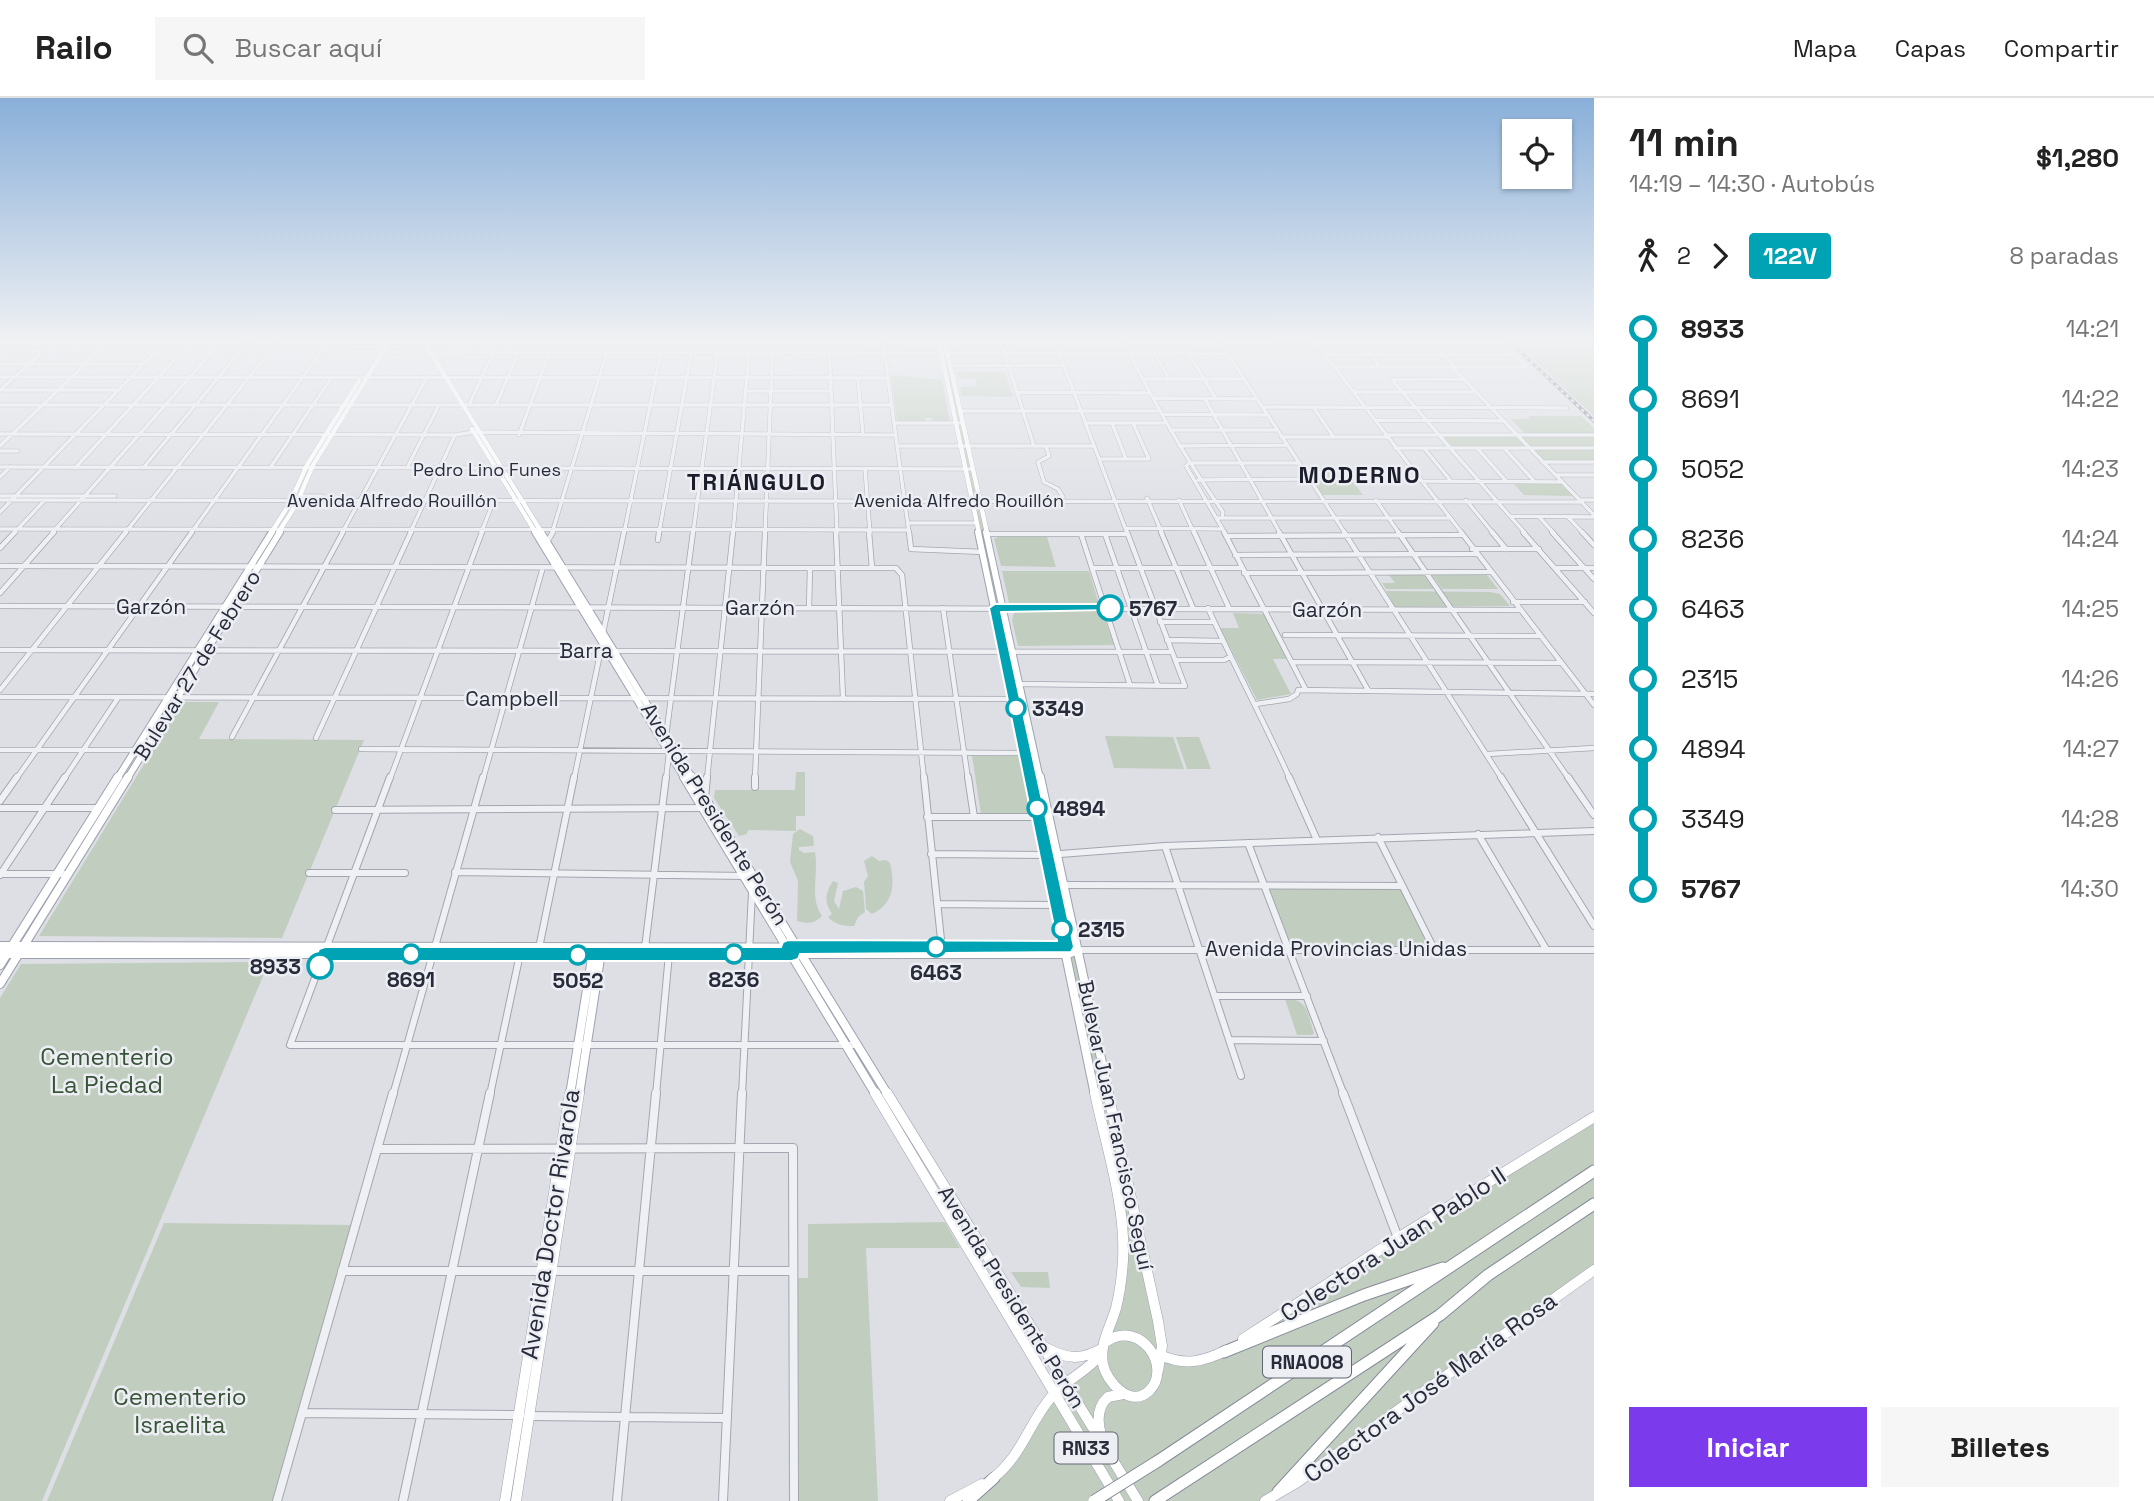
<!DOCTYPE html>
<html lang="es">
<meta charset="utf-8">
<style>
body{margin:0;font-family:"Space Grotesk",sans-serif;background:#f6f6f6;color:#222;height:100vh;display:flex;flex-direction:column;font-size:26px;white-space:nowrap}
*{box-sizing:border-box;margin:0}
p{font-size:23px;color:#767676}
.icon{flex:none;width:38px;height:38px;fill:none;stroke:currentColor;stroke-width:2;stroke-linecap:round;stroke-linejoin:round}
.map{position:relative;flex:1;overflow:hidden}
.panel{display:flex;flex-direction:column;background:#fff;width:560px}
.panel>*{flex:none}
.badge{padding:0 14px;border-radius:5px;font-size:24px;line-height:46px}
.buttons{position:absolute;left:1502px;top:21px;display:grid;gap:14px}
.buttons a{display:grid;place-items:center;width:70px;height:70px;border-radius:0px;background:#fff;box-shadow:0 2px 5px #0004;font-size:35px}
.map>.badge{position:absolute;translate:-50% -50%;box-shadow:0 0 0 4px #fff}
.legs{display:flex;align-items:center;gap:10px;height:77px;padding:0 35px;font-size:23px}
.legs p{margin-inline-start:auto}
.overview{display:flex;align-items:center;justify-content:space-between;height:119px;padding:0 35px}
h1{font-size:38px;font-weight:600;line-height:52px}
.action{display:flex;gap:14px;margin-top:auto;padding:14px 35px}
.action a{flex:1;height:80px;border-radius:0px;background:#7c3aed;color:#fff;font-size:28px;font-weight:600;line-height:80px;text-align:center}
.action a+a{background:#f6f6f6;color:#222}
ul{padding:0 35px;list-style:none}
li{display:flex;align-items:center;gap:24px;height:70px;font-size:26px}
li i{display:grid;place-items:center;width:10px;height:100%;margin:0 9px;background:currentColor}
li i::after{content:'';width:18px;height:18px;margin:-9px;border:5px solid;border-radius:50%;background:#fff}
li p{margin-inline-start:auto}
li:first-child i{background:linear-gradient(#0000 50%,currentColor 0)}
li:last-child i{background:linear-gradient(currentColor 50%,#0000 0)}
header{display:flex;align-items:center;gap:42px;box-sizing:border-box;height:98px;padding:0 35px;background:#fff;border-bottom:2px solid #e0e0e0}
header strong{font-size:33px}
nav{display:flex;gap:38px;margin-inline-start:auto;font-size:24px}
.search{width:490px;height:63px;background:#f6f6f6;display:flex;align-items:center;gap:18px;box-sizing:border-box;padding:0 24px;border-radius:0px;color:#767676;font-size:26px}
main{display:flex;flex:1;min-height:0}
.map>svg:first-child{display:block}
.green{fill:#c1cebf}
.lines{fill:none;stroke-linecap:round;stroke-linejoin:round}
.minor-far3-casing{stroke:#a3a6ae;stroke-width:4.5}
.minor-far2-casing{stroke:#a3a6ae;stroke-width:6}
.minor-far1-casing{stroke:#a3a6ae;stroke-width:8}
.minor-casing{stroke:#a3a6ae;stroke-width:10}
.major-far3-casing{stroke:#9ea2b0;stroke-width:5}
.major-far2-casing{stroke:#9ea2b0;stroke-width:8}
.major-far1-casing{stroke:#9ea2b0;stroke-width:10}
.major-casing{stroke:#9ea2b0;stroke-width:11}
.highway-casing{stroke:#868b9a;stroke-width:13}
.minor-far3{stroke:#eff0f4;stroke-width:3.5}
.minor-far2{stroke:#eff0f4;stroke-width:4.5}
.minor-far1{stroke:#eff0f4;stroke-width:6}
.minor{stroke:#eff0f4;stroke-width:8}
.major-far3{stroke:#fff;stroke-width:4.5}
.major-far2{stroke:#fff;stroke-width:6}
.major-far1{stroke:#fff;stroke-width:8}
.major{stroke:#fff;stroke-width:10}
.highway{stroke:#fff;stroke-width:11}
.rail-casing{stroke:#797d8d;stroke-width:3.5}
.rail{stroke:#eceef3;stroke-width:2;stroke-dasharray:3.5;stroke-linecap:butt}
.highway-bridge-casing{stroke:#868b9a;stroke-width:13;stroke-linecap:butt}
.highway-bridge{stroke:#fff;stroke-width:11}
.line-1{fill:#00a3b4;stroke:#fff;stroke-width:2}
.stop-1-dot{fill:#fff;stroke:#00a3b4;stroke-width:3.5}
.labels{text-anchor:middle;dominant-baseline:central;stroke-width:5;stroke-linejoin:round;paint-order:stroke}
.far-street-label{font-size:18px;fill:#282c3a;stroke:#eceef3}
.shield{fill:#eceef3;stroke:#636672;stroke-width:2}
.shield-label{font-size:19px;font-weight:bold;fill:#282c3a}
.street-label{font-size:21px;fill:#282c3a;stroke:#eceef3}
.stop-label{font-size:21px;font-weight:bold;fill:#282c3a;stroke:#eceef3;text-anchor:start}
.far-district-label{font-size:23px;font-weight:bold;letter-spacing:2px;fill:#1b1d2b;stroke:#eceef3}
.near-park-label{font-size:24px;fill:#385437;stroke:#eceef3}
.near-street-label{font-size:24px;fill:#282c3a;stroke:#eceef3}
</style>
<header>
<strong>Railo</strong>
<div class="search"><svg class="icon" aria-label="search" viewBox="0 0 24 24"><circle cx="10" cy="10" r="6"/><path d="M15 15l6 6"/></svg>Buscar aquí</div>
<nav><a>Mapa</a><a>Capas</a><a>Compartir</a></nav>
</header>
<main>
<div class="map">
<svg width="1594" height="1403" viewBox="0 0 1594 1403">
<rect width="100%" height="100%" fill="#dddfe5"/>
<!-- green -->
<path class="green" d="M939,244H945L1162,1258L1178,1265L1224,1254L1594,1019V1172L1265,1403H950L994,1380L1053,1297L1088,1272L1117,1207L1123,1130Z
M1515,244H1594V318Z
M956,274H1005L1013,299L962,298L960,289L977,288L975,280H958Z
M891,277L942,282L950,325H933L932,320H925V325L897,323Z
M1528,318H1581L1594,330V336H1525L1511,321H1530Z
M1521,338H1594V349H1534L1529,348Z
M1444,339H1516L1525,348L1453,349Z
M1533,351H1594V363H1547L1542,361Z
M1303,370H1342L1363,397H1321Z
M1514,386H1561L1572,398L1524,397Z
M998,439H1047L1056,469L1001,468L994,441Z
M1002,473H1089L1099,506H1012L1009,505Z
M1389,477H1424L1434,491H1386L1382,485H1395Z
M1432,477H1487L1498,491H1442Z
M1386,493L1490,494L1500,496L1510,508L1395,509Z
M1014,514H1099L1103,516L1114,547L1018,548L1012,522Z
M1233,515L1265,516L1287,561H1273L1291,596L1257,602L1220,530H1239Z
M182,604H219L199,641L364,642L282,840L39,838Z
M1105,638L1173,639L1184,671L1114,670Z
M1176,639H1199L1211,671H1187Z
M972,658H1019L1029,703V716H981Z
M796,674H805V718H796V733L748,732L747,736L739,738L714,700L715,692H795Z
M800,731L813,738L814,748L799,749V752L804,755L815,754C819,776 809,799 822,818C814,826 808,826 797,823L798,783L790,764L793,736Z
M872,758L879,763L886,762L890,765C895,786 894,806 872,816L866,811L864,784L868,778L864,763Z
M833,783L838,785L834,803L839,811L843,793L856,789L863,793L865,814L858,819L854,828C843,828 835,827 828,819L832,816C824,804 825,795 833,783Z
M1273,790L1398,791L1403,793L1429,846L1426,848H1293L1287,842L1269,793Z
M269,864L42,1403H0V900L21,866Z
M1285,901C1309,901 1307,915 1314,935L1312,937H1297Z
M945,1124L960,1150H866L878,1403H799L798,1180H808V1126Z
M164,1125L354,1127L275,1403H47Z
M1011,1174H1048L1050,1190L1021,1189Z"/>
<g class="lines">
<!-- minor-far3 casing -->
<g class="minor-far3-casing">
<path id="minor-far3" d="M829,244L837,435
M883,244L909,435
M1001,244L1034,348
M1055,244L1127,435
M1124,244C1153,303 1185,360 1223,414L1222,420
M1182,244L1216,301
M1220,244L1345,435
M1315,244L1462,435
M1315,244L1501,245
M1360,244L1380,269
M1501,244L1527,269
M1433,246L1455,269
M1222,247H1317
M0,253L1228,256
M468,254L472,244
M1155,256L1169,281
M1325,257H1514
M0,266H144
M951,268L1064,267
M1334,269H1527
M1452,269L1594,417
M0,279L888,280
M858,280L863,337
M1142,281H1244
M1392,282L1451,351
M1392,282L1464,281
M0,292H119
M0,292L54,244
M746,293H831
M1016,294L1149,295
M1353,294H1476
M1154,300L1256,301
M1205,301L1280,435
M0,307H892
M469,307L498,244
M496,307L523,244
M1262,309L1567,310
M1313,309L1333,338
M961,313H1161
M1162,316L1267,317
M1375,322L1505,323
M894,325H961
M1086,325H1167
M1112,325L1126,361
M1170,332H1276
M0,336L455,337L474,334L896,337
M519,337L553,244
M1386,337H1594
M1281,339H1387
M0,348L108,244
M897,348H1094
M1046,348L1049,358L1038,364L1044,384L1058,391L1063,399
M1179,348L1286,347
M1395,350H1594
M1424,350L1451,383
M1450,350L1525,435
M1477,350L1507,384
M1504,350L1535,384
M0,353H18
M1099,361H1149L1133,325
M1542,364H1594
M1189,365L1186,368L1225,435
M1189,365H1297
M0,369L973,371
M75,370L191,244
M143,370L248,244
M270,370L332,279
M407,370L439,307
M865,371L870,435
M1555,377H1594
M0,379L10,369
M1198,382L1308,381
M1420,383L1562,384
M0,398H115
M300,398H322
M1147,400L1162,435
M0,402L1581,404
M1179,402L1194,435
M1376,402L1399,435
M1466,402L1493,435
M1580,402H1594
M0,414L165,244
M1510,418L1594,419
M1539,419L1554,435
M1568,419L1583,435
M1217,420H1448
M908,425H977
M1125,430L1222,431
M0,431L909,432
M14,435L45,402
M52,435L221,244
M125,435L277,244
M191,435L328,244
M342,435L427,279
M410,435L455,337
M481,435L494,402
M552,435L610,244
M624,435L663,244
M659,435L693,244
M693,435L719,244
M733,435L750,244
M765,435L773,244"/>
</g>
<!-- minor-far2 casing -->
<g class="minor-far2-casing">
<path id="minor-far2" d="M836,434L843,600
M869,434L872,470
M909,434L911,451L983,454
M1161,434L1193,510
M1194,434L1229,510
M1224,434L1306,592
M1279,434L1368,592
M1344,434L1502,681
M1398,434L1569,681
M1461,434L1594,607
M1492,434L1506,451
M1523,434L1594,515
M1552,434L1594,481
M1582,434L1594,447
M988,436H1127
M1081,436L1130,587
M1105,436L1158,588
M1226,438L1461,437
M658,442L659,434
M547,444L553,434
M0,450L15,434
M1472,451H1539
M1235,457L1476,456
M0,468L896,470L902,477L924,681
M1092,470H1242
M1556,470H1594
M1244,475L1490,474
M0,495L54,434
M1513,504H1585
M0,508L1520,512
M809,510L810,470
M943,510L968,681
M1208,510C1234,568 1264,623 1290,681
M1160,524H1214
M603,535L624,434
M1285,537L1540,538
M1167,542L1223,543
M0,552L1172,554
M1175,562H1224L1230,559
M1292,564L1561,565
M1020,586L1185,588L1127,434
M0,592L126,434
M0,599L1023,601
M1256,606L1289,601L1297,596L1298,592L1594,596
M666,638L693,434
M232,639L343,434
M316,640L411,434
M361,651L1035,655
M0,652H144
M1488,656L1594,650
M16,681L192,434
M64,681L118,600
M390,681L482,434
M483,681L543,469
M574,681L601,551
M666,681L669,655
M707,681L733,434
M755,681L765,434"/>
</g>
<!-- minor-far1 casing -->
<g class="minor-far1-casing">
<path id="minor-far1" d="M390,679L290,947H857
M924,679L942,851
M968,679L974,719
M1289,679L1317,742
M1501,679L1594,828
M1568,679L1594,717
M755,689V679
M705,701L707,679
M0,703L17,679
M0,710H98
M335,712L704,710
M927,719H1039
M1478,736L1546,851
M1378,739L1434,851
M1248,745L1344,997
M1165,748L1241,978
M931,756L1047,757L1165,748L1594,733
M455,774L746,778
M309,775H405
M0,776H68
M0,777L65,679
M1064,787L1402,788
M937,806L1057,807
M539,850L574,679
M645,850L666,679
M1078,852H1594
M1215,898H1307
M1229,942L1324,943
M393,997L483,679
M490,997L520,856
M656,997L669,856
M742,997L752,794"/>
</g>
<!-- minor casing -->
<g class="minor-casing">
<path id="minor" d="M1343,995L1398,1140
M377,1051L793,1050L794,1403
M342,1173H542
M552,1173H793
M302,1315L520,1317
M529,1318L726,1320
M277,1403L393,995
M403,1403L490,995
M617,1403L656,995
M723,1403L742,995"/>
</g>
<!-- major-far3 casing -->
<g class="major-far3-casing">
<path id="major-far3" d="M424,244L542,435
M939,244L979,435
M945,244L987,435
M472,331L536,435
M271,435L290,405L307,367L359,283
M278,435L296,407L313,367L389,244"/>
</g>
<!-- major-far2 casing -->
<g class="major-far2-casing">
<path id="major-far2" d="M535,434L685,681
M541,434L693,681
M978,434L1030,681
M986,434L1040,681
M117,681L272,434
M127,681L280,434"/>
</g>
<!-- major-far1 casing -->
<g class="major-far1-casing">
<path id="major-far1" d="M684,679L876,997
M692,679L888,997
M1029,679L1095,997
M1040,679L1109,997
M0,848L1070,850
M0,856H1068L1078,852
M0,867L118,679
M0,886L128,679
M570,997L593,854
M579,997L601,854"/>
</g>
<!-- major casing -->
<g class="major-casing">
<path id="major" d="M875,995L1119,1403
M887,995L1138,1403
M1095,995C1106,1049 1126,1107 1123,1162C1122,1178 1120,1194 1116,1210C1111,1228 1099,1247 1103,1266C1106,1283 1130,1311 1149,1293C1173,1270 1141,1221 1107,1243
M1108,995L1158,1223L1162,1248L1158,1273
M1243,1241L1398,1140L1594,1019
M1044,1249C1066,1261 1081,1263 1103,1250
M1160,1257C1185,1268 1203,1264 1227,1252
M1101,1337C1097,1323 1097,1309 1108,1299L1123,1296
M992,1381C1023,1357 1028,1326 1052,1298C1067,1281 1088,1273 1102,1255
M505,1403L570,995
M516,1403L579,995
M950,1403L982,1386
M1265,1403L1296,1385L1594,1172"/>
</g>
<!-- highway casing -->
<g class="highway-casing">
<path id="highway" d="M1224,1254L1364,1197L1443,1170
M1158,1363L1594,1073
M1278,1394L1433,1225
M968,1403L994,1380
M1155,1403L1440,1217L1488,1177L1594,1106"/>
</g>
<!-- minor-far3 -->
<use href="#minor-far3" class="minor-far3"/>
<!-- minor-far2 -->
<use href="#minor-far2" class="minor-far2"/>
<!-- minor-far1 -->
<use href="#minor-far1" class="minor-far1"/>
<!-- minor -->
<use href="#minor" class="minor"/>
<!-- major-far3 -->
<use href="#major-far3" class="major-far3"/>
<!-- major-far2 -->
<use href="#major-far2" class="major-far2"/>
<!-- major-far1 -->
<use href="#major-far1" class="major-far1"/>
<!-- major -->
<use href="#major" class="major"/>
<!-- highway -->
<use href="#highway" class="highway"/>
<!-- rail casing -->
<g class="rail-casing">
<path id="rail" d="M1510,244L1594,323"/>
</g>
<!-- rail -->
<use href="#rail" class="rail"/>
<!-- highway-bridge casing -->
<g class="highway-bridge-casing">
<path id="highway-bridge" d="M1094,1403L1158,1363"/>
</g>
<!-- highway-bridge -->
<use href="#highway-bridge" class="highway-bridge"/>
</g>
<!-- sky -->
<linearGradient id="sky" x2="0" y2="1"><stop stop-color="#89afd9"/><stop offset="0.55" stop-color="#f0f1f3"/><stop offset="1" stop-color="#f0f1f3" stop-opacity="0"/></linearGradient>
<rect width="1594" height="441" fill="url(#sky)"/>
<!-- line-1 -->
<path class="line-1" d="M1110,506L1116,510L1114,512L1001,514L1074,849L1071,854L800,856L798,861L792,863H330L325,874H314L312,868L319,851L325,849H781L783,844L788,842L1057,843L989,510L995,506Z"/>
<!-- markers -->
<g class="stop-1-dot">
<circle cx="1110" cy="510" r="12"/>
<circle cx="1016" cy="610" r="9"/>
<circle cx="1037" cy="710" r="9"/>
<circle cx="1062" cy="831" r="9"/>
<circle cx="936" cy="849" r="9"/>
<circle cx="411" cy="856" r="9"/>
<circle cx="734" cy="856" r="9"/>
<circle cx="578" cy="857" r="9"/>
<circle cx="320" cy="868" r="12"/>
</g>
<g class="labels">
<!-- far-street labels -->
<g class="far-street-label">
<text x="487" y="371">Pedro Lino Funes</text>
<text x="392" y="402">Avenida Alfredo Rouillón</text>
<text x="959" y="402">Avenida Alfredo Rouillón</text>
</g>
<!-- shield labels -->
<g class="shield">
<rect x="1263" y="1248.5" width="88" height="31" rx="5"/>
<rect x="1054.5" y="1334.5" width="63" height="31" rx="5"/>
</g>
<g class="shield-label">
<text x="1307" y="1264">RNA008</text>
<text x="1086" y="1350">RN33</text>
</g>
<!-- street labels -->
<g class="street-label">
<text x="151" y="508">Garzón</text>
<text x="760" y="509">Garzón</text>
<text x="1327" y="511">Garzón</text>
<text x="586" y="552">Barra</text>
<text transform="translate(197 567) rotate(-58)">Bulevar 27 de Febrero</text>
<text x="512" y="600">Campbell</text>
<text transform="translate(715 716) rotate(58)">Avenida Presidente Perón</text>
<text x="1336" y="850">Avenida Provincias Unidas</text>
<text transform="translate(1116 1027) rotate(78)">Bulevar Juan Francisco Seguí</text>
<text transform="translate(1012 1199) rotate(58)">Avenida Presidente Perón</text>
</g>
<!-- stop labels -->
<g class="stop-label">
<text x="1129" y="510">5767</text>
<text x="1032" y="610">3349</text>
<text x="1053" y="710">4894</text>
<text x="1078" y="831">2315</text>
<text x="301" y="868" text-anchor="end">8933</text>
<text x="936" y="874" text-anchor="middle">6463</text>
<text x="411" y="881" text-anchor="middle">8691</text>
<text x="734" y="881" text-anchor="middle">8236</text>
<text x="578" y="882" text-anchor="middle">5052</text>
</g>
<!-- far-district labels -->
<g class="far-district-label">
<text x="1360" y="377">MODERNO</text>
<text x="757" y="384">TRIÁNGULO</text>
</g>
<!-- near-park labels -->
<g class="near-park-label">
<text x="107" y="958">Cementerio<tspan x="107" dy="28">La Piedad</tspan></text>
<text x="180" y="1298">Cementerio<tspan x="180" dy="28">Israelita</tspan></text>
</g>
<!-- near-street labels -->
<g class="near-street-label">
<text transform="translate(550 1126) rotate(-81)">Avenida Doctor Rivarola</text>
<text transform="translate(1393 1146) rotate(-33)">Colectora Juan Pablo II</text>
<text transform="translate(1430 1289) rotate(-36)">Colectora José María Rosa</text>
</g>
</g>
</svg>
<div class="buttons">
<a><svg class="icon" aria-label="locate" viewBox="0 0 24 24"><circle cx="12" cy="12" r="6"/><path d="M12 2v4M12 18v4M2 12h4M18 12h4"/></svg></a>
</div>
</div>
<section class="panel">
<div class="overview"><div><h1>11 min</h1><p>14:19 – 14:30 · Autobús</p></div><b>$1,280</b></div>
<div class="legs"><svg class="icon" aria-label="walk" viewBox="0 0 24 24"><circle cx="13" cy="4" r="2"/><path d="M13 8l-2 6 4 7M11 14l-3 7M7 12l3-4h3l4 4"/></svg>2<svg class="icon" aria-label="forward" viewBox="0 0 24 24"><path d="M9 5l7 7-7 7"/></svg><b class="badge" style="background:#00a3b4;color:#fff">122V</b><p>8 paradas</p></div>
<ul>
<li><i style="color:#00a3b4"></i><b>8933</b><p>14:21</p></li>
<li><i style="color:#00a3b4"></i><span>8691</span><p>14:22</p></li>
<li><i style="color:#00a3b4"></i><span>5052</span><p>14:23</p></li>
<li><i style="color:#00a3b4"></i><span>8236</span><p>14:24</p></li>
<li><i style="color:#00a3b4"></i><span>6463</span><p>14:25</p></li>
<li><i style="color:#00a3b4"></i><span>2315</span><p>14:26</p></li>
<li><i style="color:#00a3b4"></i><span>4894</span><p>14:27</p></li>
<li><i style="color:#00a3b4"></i><span>3349</span><p>14:28</p></li>
<li><i style="color:#00a3b4"></i><b>5767</b><p>14:30</p></li>
</ul>
<div class="action"><a>Iniciar</a><a>Billetes</a></div>
</section>
</main>
